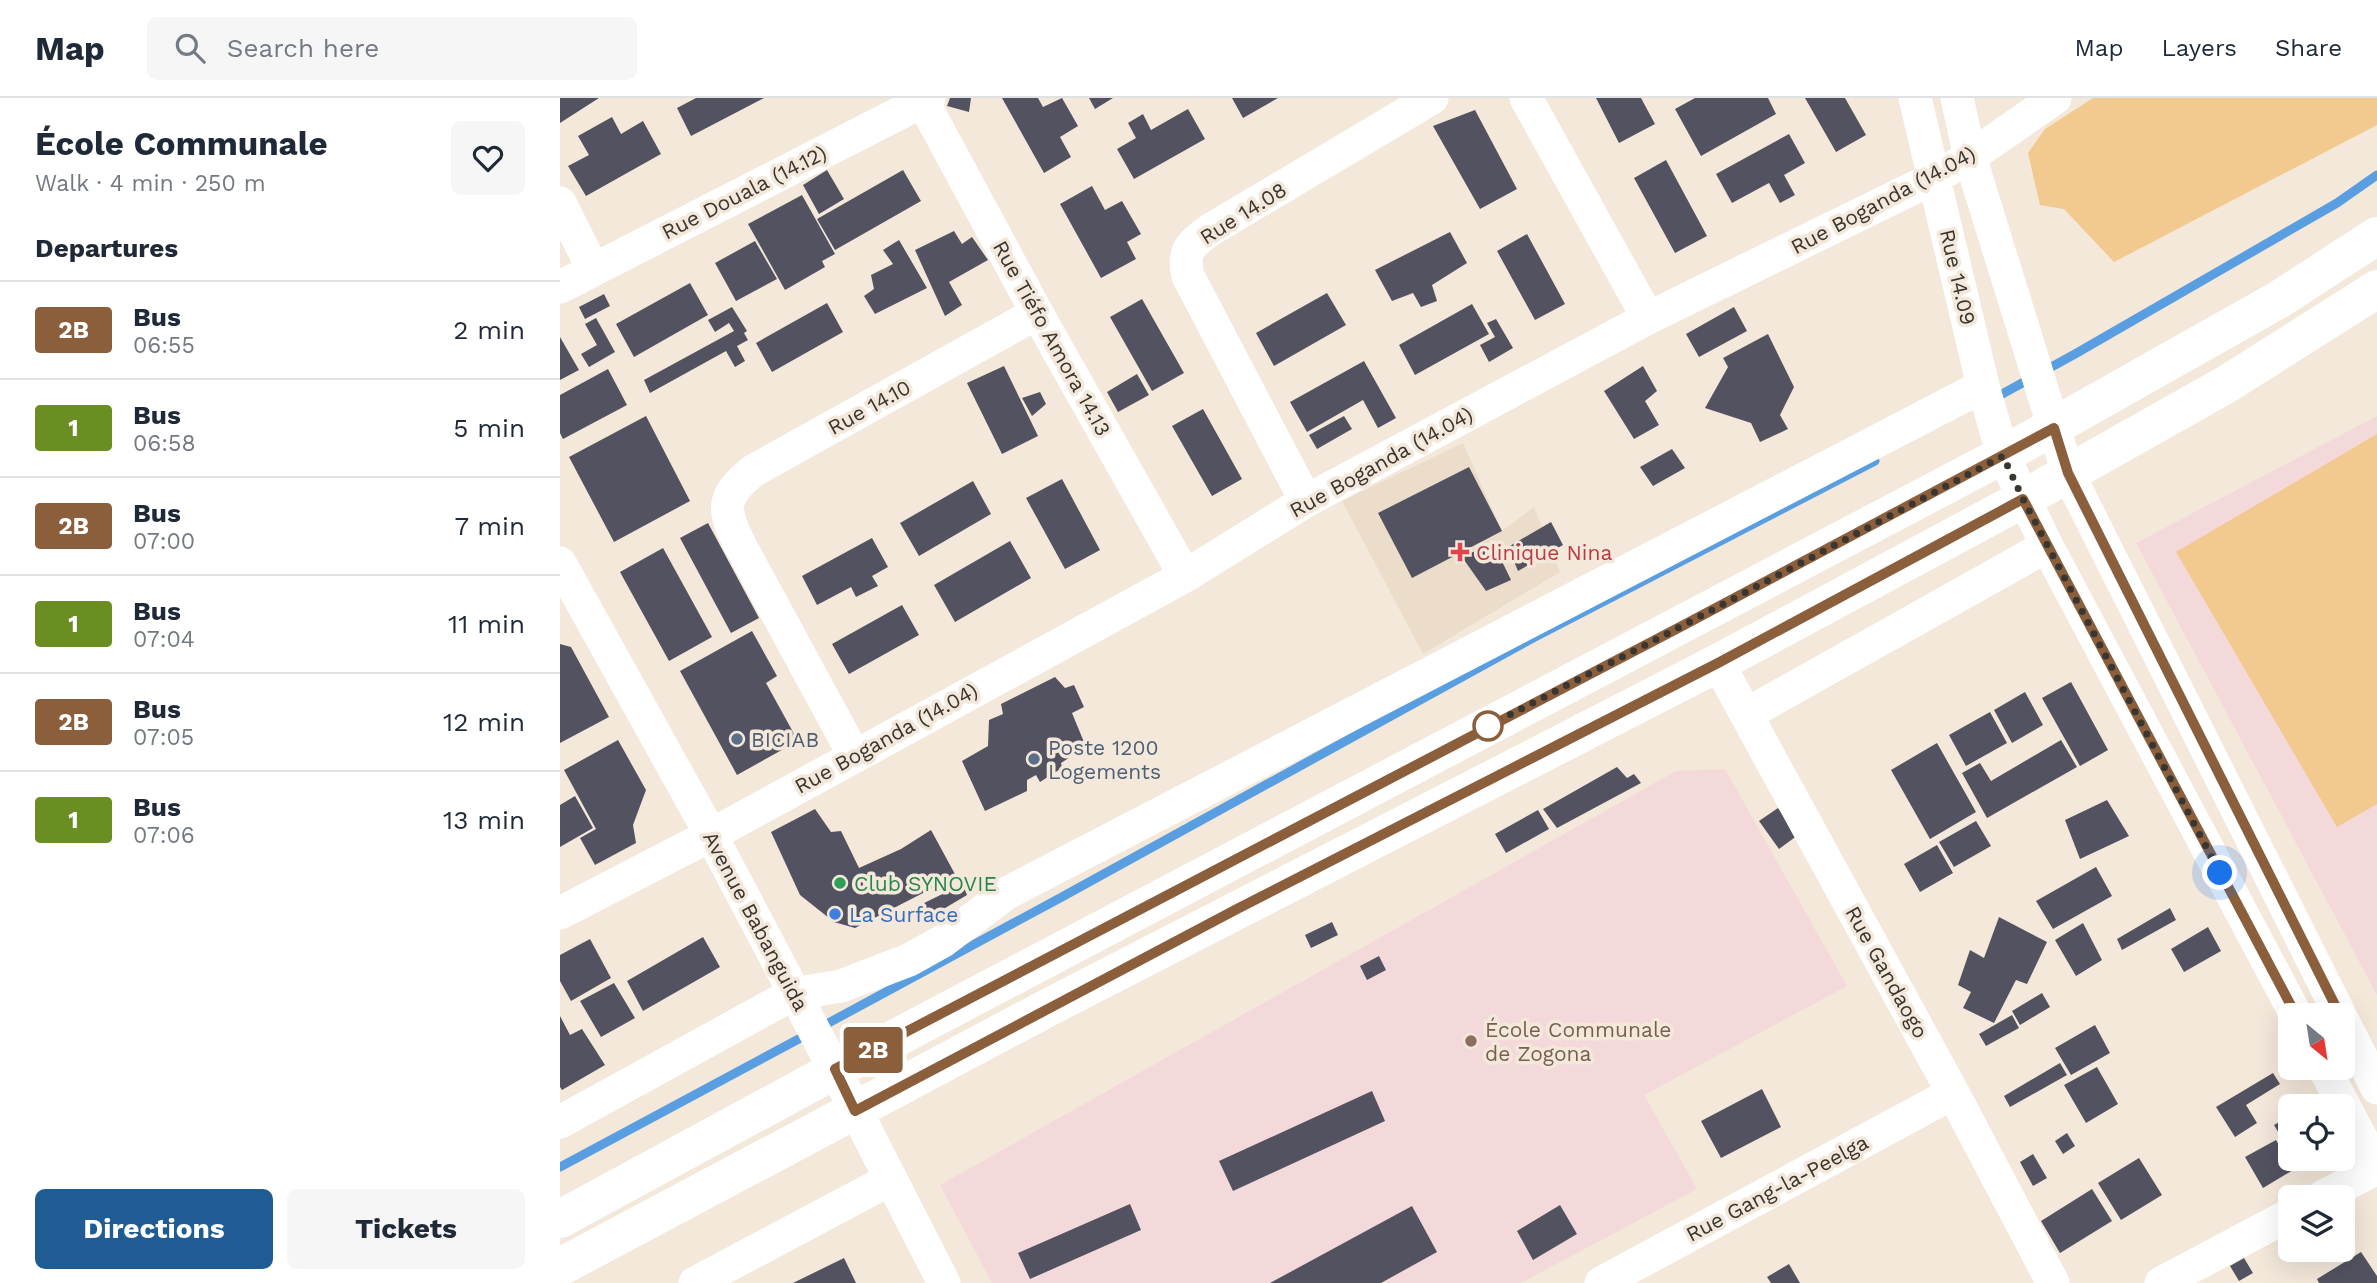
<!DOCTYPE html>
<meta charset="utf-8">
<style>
body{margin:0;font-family:"Work Sans",sans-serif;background:#f6f6f7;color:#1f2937;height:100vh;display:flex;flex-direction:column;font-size:26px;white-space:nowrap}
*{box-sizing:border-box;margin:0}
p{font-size:23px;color:#747a83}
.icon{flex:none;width:38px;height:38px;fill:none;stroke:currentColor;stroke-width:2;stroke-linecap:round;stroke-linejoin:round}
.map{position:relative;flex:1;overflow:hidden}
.side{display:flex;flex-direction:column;background:#fff;width:560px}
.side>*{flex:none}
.badge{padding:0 14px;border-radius:5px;font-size:24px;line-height:46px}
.needle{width:46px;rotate:150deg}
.fabs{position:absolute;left:1718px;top:905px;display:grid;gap:14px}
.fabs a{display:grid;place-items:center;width:77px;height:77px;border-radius:10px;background:#fff;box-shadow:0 7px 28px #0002;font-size:35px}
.you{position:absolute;width:35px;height:35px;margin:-18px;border:5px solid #fff;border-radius:50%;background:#1a73e8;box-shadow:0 0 0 10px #1a73e833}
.map>.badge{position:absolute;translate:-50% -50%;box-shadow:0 0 0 4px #fff}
h2{padding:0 35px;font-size:26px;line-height:63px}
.round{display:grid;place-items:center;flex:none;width:74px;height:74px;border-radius:10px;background:#f6f6f7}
.headline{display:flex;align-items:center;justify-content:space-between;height:119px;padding:0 35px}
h1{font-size:33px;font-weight:700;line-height:52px}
.button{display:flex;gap:14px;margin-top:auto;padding:14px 35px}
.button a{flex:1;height:80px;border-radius:10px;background:#1f5c93;color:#fff;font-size:28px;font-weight:700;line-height:80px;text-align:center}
.button a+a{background:#f6f6f7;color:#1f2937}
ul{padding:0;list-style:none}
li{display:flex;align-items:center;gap:21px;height:98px;padding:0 35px;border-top:2px solid #e0e1e3}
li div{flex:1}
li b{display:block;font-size:26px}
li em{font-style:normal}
li .badge{min-width:77px;font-weight:700;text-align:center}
header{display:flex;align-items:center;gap:42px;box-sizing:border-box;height:98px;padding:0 35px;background:#fff;border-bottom:2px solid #e0e1e3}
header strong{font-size:33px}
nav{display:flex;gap:38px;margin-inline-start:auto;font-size:24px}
.search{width:490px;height:63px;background:#f6f6f7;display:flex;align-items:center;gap:18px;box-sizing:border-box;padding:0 24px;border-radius:10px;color:#747a83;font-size:26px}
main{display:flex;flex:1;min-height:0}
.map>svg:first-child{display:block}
.built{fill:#ebddc9}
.education{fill:#f4d9db}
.park{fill:#f2c98e}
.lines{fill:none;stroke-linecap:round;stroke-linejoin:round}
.stream{stroke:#599ee0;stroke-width:9}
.building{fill:#535260}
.minor{stroke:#fff;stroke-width:33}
.major{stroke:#fff;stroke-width:38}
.line-casing{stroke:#fff;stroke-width:16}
.line{stroke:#8b5e3c;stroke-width:10}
.walk{stroke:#393530;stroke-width:7;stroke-dasharray:0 12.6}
.health-dot{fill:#e0444e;stroke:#f3e8da;stroke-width:2.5}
.stop-dot{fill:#fff;stroke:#8b5e3c;stroke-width:3.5}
.service-dot{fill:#5c6f8a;stroke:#f3e8da;stroke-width:2.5}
.leisure-dot{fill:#2e9e5b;stroke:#f3e8da;stroke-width:2.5}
.shop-dot{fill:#3f7fe0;stroke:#f3e8da;stroke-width:2.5}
.education-dot{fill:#8d6e63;stroke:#f3e8da;stroke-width:2.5}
.labels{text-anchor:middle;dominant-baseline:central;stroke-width:7;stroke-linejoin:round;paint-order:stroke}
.street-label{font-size:21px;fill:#393530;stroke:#f3e8da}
.health-label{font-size:21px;fill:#be3a42;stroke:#f3e8da;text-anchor:start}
.service-label{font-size:21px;fill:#4e5e75;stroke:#f3e8da;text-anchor:start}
.leisure-label{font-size:21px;fill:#27864d;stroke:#f3e8da;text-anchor:start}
.shop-label{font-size:21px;fill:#366cbe;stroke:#f3e8da;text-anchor:start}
.education-label{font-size:21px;fill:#785e54;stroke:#f3e8da;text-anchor:start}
</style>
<header>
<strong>Map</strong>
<div class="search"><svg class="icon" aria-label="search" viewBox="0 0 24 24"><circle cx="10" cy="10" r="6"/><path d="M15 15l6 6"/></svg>Search here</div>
<nav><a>Map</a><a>Layers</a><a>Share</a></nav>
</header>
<main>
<section class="side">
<div class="headline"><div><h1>École Communale</h1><p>Walk · 4 min · 250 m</p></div><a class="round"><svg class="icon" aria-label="heart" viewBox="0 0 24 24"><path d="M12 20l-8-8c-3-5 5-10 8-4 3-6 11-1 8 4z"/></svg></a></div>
<h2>Departures</h2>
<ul>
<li><span class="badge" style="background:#8b5e3c;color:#fff">2B</span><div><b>Bus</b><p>06:55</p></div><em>2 min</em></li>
<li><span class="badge" style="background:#6b8e23;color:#fff">1</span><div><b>Bus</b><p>06:58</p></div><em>5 min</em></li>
<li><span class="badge" style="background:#8b5e3c;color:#fff">2B</span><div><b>Bus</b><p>07:00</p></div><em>7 min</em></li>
<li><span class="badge" style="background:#6b8e23;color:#fff">1</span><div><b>Bus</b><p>07:04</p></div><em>11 min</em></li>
<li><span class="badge" style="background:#8b5e3c;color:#fff">2B</span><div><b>Bus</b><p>07:05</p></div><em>12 min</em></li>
<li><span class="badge" style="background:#6b8e23;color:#fff">1</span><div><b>Bus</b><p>07:06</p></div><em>13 min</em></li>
</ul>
<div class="button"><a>Directions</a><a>Tickets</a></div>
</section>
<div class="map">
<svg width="1817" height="1185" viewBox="0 0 1817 1185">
<rect width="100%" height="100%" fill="#f3e8da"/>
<!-- built -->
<path class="built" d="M903,345L942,433L974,409L1000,474L863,556L782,403Z"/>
<!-- education -->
<path class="education" d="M1817,318V897L1576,445Z
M1165,671L1287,888L1084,997L1137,1091L961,1185H432L380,1087L1116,673Z"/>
<!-- park -->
<path class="park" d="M1533,0H1817V27L1554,164L1504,111L1480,107L1468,55L1485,31Z
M1817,336V706L1777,729L1616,454Z"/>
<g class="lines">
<!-- stream -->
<path class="stream" d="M1433,301L1515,256L1777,105L1817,77
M261,929L500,800L973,540L1315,363
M0,1069L248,936"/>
</g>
<!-- building -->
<path class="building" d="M0,0H39L0,25Z
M136,0H204L131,38L117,10Z
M390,0H411L409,14L387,8Z
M442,0H478L483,9L502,0L518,28L500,39L511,59L484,75Z
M529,0H553L535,11Z
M672,0H718L683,20Z
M1036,0H1081L1095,26L1059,45Z
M1135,0H1208L1216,16L1141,58L1115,11Z
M1245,0H1285L1306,37L1276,54Z
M628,11L645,41L574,81L557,51L576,40L568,25L583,16L591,32Z
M915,12L957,91L920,111L873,28Z
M52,19L61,36L83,23L101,56L26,98L8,68L29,57L18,38Z
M1229,36L1245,65L1224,77L1235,97L1220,105L1209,85L1172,105L1156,76Z
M1106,62L1147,138L1115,155L1074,80Z
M267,72L284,101L259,116L243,87Z
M343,72L361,103L275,152L257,121Z
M532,88L545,112L562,103L581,136L567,144L576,161L541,180L500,106Z
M242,97L275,156L262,163L265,169L225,192L188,126Z
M394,133L402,146L412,139L428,162L389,184L402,207L385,218L355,152Z
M890,134L907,165L872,187L877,203L861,209L853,195L832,203L815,172Z
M967,136L1005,206L975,222L937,153Z
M339,142L367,190L315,216L304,198L314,191L311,177L333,166L323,152Z
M195,143L217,181L176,203L155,165Z
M130,185L148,217L74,259L56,226Z
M767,195L786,227L714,268L696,235Z
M44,196L50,208L25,221L19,209Z
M582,201L624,275L592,293L550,219Z
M267,205L283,234L212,274L196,245Z
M912,206L929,236L855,277L839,247Z
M172,209L187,233L184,235L188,242L177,248L185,263L175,269L166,253L90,295L84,282L174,233L169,225L155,234L148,222Z
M1174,209L1187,233L1139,259L1126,236Z
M36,220L55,254L29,269L21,256L37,247L25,226Z
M936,221L953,250L929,264L920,247L935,239L927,225Z
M1208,236L1234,289L1220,317L1228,331L1200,344L1191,325L1145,310L1168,269L1163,260Z
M0,239L19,272L0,282Z
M804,263L836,320L818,330L803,302L747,334L730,304Z
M444,268L478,338L442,356L407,285Z
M1083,268L1097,293L1085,303L1099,327L1074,341L1044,293Z
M48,271L67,307L3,341L0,335V297Z
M577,276L589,297L558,314L547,294Z
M480,294L486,306L472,318L462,300Z
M643,311L682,381L652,398L612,328Z
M86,318L130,403L54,444L9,359Z
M784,318L792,331L757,351L749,337Z
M1112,351L1125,370L1093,388L1080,369Z
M909,369L942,433L852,480L818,415Z
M502,381L540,452L505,471L466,400Z
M413,383L431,416L359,458L340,425Z
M991,424L1003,447L958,473L948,449Z
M148,425L199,520L171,535L120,440Z
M312,440L328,469L312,478L318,488L296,499L291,489L257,507L242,478Z
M450,443L471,480L395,524L374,487Z
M933,445L951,482L926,493L902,459Z
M103,450L152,539L109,563L60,474Z
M342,507L359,537L289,576L272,546Z
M192,533L217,578L206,585L238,643L177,677L120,573Z
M0,546L11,549L49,619L0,645Z
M495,579L505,590L514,587L524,609L512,615L526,649L501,665L502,670L480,684L476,677L467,682V693L425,713L402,663L428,648L429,622L443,616L441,606Z
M1511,584L1548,652L1520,668L1482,600Z
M1465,594L1483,627L1452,645L1434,612Z
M1430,614L1447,645L1406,668L1389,637Z
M58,642L86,692L73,727L76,745L35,767L20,740L36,731L4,672Z
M1501,642L1517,669L1427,720L1402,675L1420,665L1431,683Z
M1377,645L1416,714L1370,741L1331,672Z
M1057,669L1067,680L1074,676L1081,685L997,730L983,711Z
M15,698L33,730L0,749V707Z
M1547,702L1569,738L1520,761L1505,722Z
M1218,710L1238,737L1219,751L1199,723Z
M255,711L271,734L281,733L299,770L341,751L371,732L396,778L295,830L274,824L240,797L211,734Z
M978,712L989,731L946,755L935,736Z
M1416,723L1431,748L1394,769L1379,744Z
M1377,747L1393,775L1360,794L1344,766Z
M1536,769L1552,798L1493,831L1476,803Z
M403,786L407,797L370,819L358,808Z
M1610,810L1616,822L1562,852L1557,841Z
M1439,819L1487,844L1467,886L1456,882L1434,925L1403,910L1411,894L1398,887L1410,852L1424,860Z
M772,824L778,837L751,850L745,837Z
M1523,825L1542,862L1516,878L1495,842Z
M1648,829L1661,853L1624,874L1611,851Z
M143,839L160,869L83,913L67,883Z
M30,841L51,880L11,903L0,883V857Z
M819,858L826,872L807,882L800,868Z
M54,885L75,920L41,939L20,903Z
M1482,895L1490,909L1460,927L1452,913Z
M1452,917L1459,930L1426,948L1419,936Z
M0,918L10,937L22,931L45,967L2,992L0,989Z
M1535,927L1550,955L1511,977L1495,950Z
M1500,965L1507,977L1450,1009L1444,998Z
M1537,969L1558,1006L1526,1025L1504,987Z
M1713,975L1720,986L1686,1007L1697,1025L1675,1039L1656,1009Z
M1202,991L1221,1029L1161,1060L1141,1023Z
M812,993L825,1023L673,1093L659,1063Z
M1731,1017V1037L1723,1042L1714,1027Z
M1507,1035L1515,1048L1503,1056L1495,1043Z
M1716,1042L1733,1072L1703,1090L1685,1059Z
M1473,1056L1487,1080L1473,1088L1460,1064Z
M1579,1060L1602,1097L1561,1122L1538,1085Z
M1532,1091L1552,1123L1500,1155L1481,1123Z
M570,1106L581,1132L470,1181L458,1155Z
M1000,1107L1017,1136L973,1162L957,1133Z
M852,1108L877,1154L821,1185H710Z
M1801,1154L1817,1178V1185H1759L1757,1181Z
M284,1160L296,1185H233Z
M1684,1160L1693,1175L1679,1183L1670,1168Z
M1229,1166L1240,1185H1211L1207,1179Z"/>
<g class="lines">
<!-- minor -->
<path class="minor" d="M361,0L477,215L625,478
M966,0L1088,220
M1355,0L1423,288L1443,357L1487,448L1736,917
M1397,0L1410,59L1508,375L1780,917
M0,105L33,171
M0,189L369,0
M746,403L628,178C622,154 630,146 650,132L872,0
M0,465L151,737L275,972L384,1185
M1158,565L1393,995L1493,1185
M1187,616L1487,448
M294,657L180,447C162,411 161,399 193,373L477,215
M0,815L151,737L625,478L746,403L1088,220L1374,80L1410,59L1495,0
M1783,923L1817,990
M0,1024L233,896L281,888L349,862L383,843L447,795L1423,288
M1762,1099L1817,1070L1764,970
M135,1185L331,1081
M1041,1185L1393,995
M1601,1185L1731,1116"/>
<!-- major -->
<path class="major" d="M0,1121L275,972L1443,357L1718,202L1817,138
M0,1169L493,907L1158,565L1463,401L1667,286L1817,191"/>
</g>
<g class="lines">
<!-- line casing -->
<g class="line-casing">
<path id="line" d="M1736,917L1463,401L1158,565L677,811L295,1013L275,971L1122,528L1494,330L1508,375L1780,917"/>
</g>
<!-- line -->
<use href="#line" class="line"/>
<!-- walk -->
<path class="walk" d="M928,628L1122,528L1443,358L1463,401L1660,775"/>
</g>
<!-- markers -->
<path class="health-dot" d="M896.5 443.5h7v7h7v7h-7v7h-7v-7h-7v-7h7z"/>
<circle class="stop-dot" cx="928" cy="628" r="14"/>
<g class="service-dot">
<circle cx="177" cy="641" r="7"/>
<circle cx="474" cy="661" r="7"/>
</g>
<circle class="leisure-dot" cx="280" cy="785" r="7"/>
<circle class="shop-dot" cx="275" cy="816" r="7"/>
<circle class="education-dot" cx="911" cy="943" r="7"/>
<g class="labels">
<!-- street labels -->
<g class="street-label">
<text transform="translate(184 94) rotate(-27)">Rue Douala (14.12)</text>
<text transform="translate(1323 102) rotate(-28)">Rue Boganda (14.04)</text>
<text transform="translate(683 115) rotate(-32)">Rue 14.08</text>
<text transform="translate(1398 179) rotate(77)">Rue 14.09</text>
<text transform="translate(492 240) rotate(61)">Rue Tiéfo Amora 14.13</text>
<text transform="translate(309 309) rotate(-29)">Rue 14.10</text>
<text transform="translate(821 364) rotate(-29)">Rue Boganda (14.04)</text>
<text transform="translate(326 640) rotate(-29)">Rue Boganda (14.04)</text>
<text transform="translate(196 823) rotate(62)">Avenue Babanguida</text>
<text transform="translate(1327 874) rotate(61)">Rue Gandaogo</text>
<text transform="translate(1217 1090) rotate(-28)">Rue Gang-la-Peelga</text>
</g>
<!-- health labels -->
<g class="health-label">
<text x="916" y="454">Clinique Nina</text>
</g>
<!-- service labels -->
<g class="service-label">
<text x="191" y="641">BICIAB</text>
<text x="488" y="649">Poste 1200<tspan x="488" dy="24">Logements</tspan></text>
</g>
<!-- leisure labels -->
<g class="leisure-label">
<text x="294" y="785">Club SYNOVIE</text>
</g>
<!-- shop labels -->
<g class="shop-label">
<text x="289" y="816">La Surface</text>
</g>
<!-- education labels -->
<g class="education-label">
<text x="925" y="931">École Communale<tspan x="925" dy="24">de Zogona</tspan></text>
</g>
</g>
</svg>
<div class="fabs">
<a><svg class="needle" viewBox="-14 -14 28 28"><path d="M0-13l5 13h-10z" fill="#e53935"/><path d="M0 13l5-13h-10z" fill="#747a83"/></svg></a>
<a><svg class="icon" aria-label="locate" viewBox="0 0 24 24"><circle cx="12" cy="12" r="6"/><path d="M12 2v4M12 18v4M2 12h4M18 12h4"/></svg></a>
<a><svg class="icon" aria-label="layers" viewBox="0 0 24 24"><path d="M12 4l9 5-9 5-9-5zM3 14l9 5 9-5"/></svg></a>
</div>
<div class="you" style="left:1660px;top:775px"></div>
<b class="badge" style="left:313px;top:952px;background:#8b5e3c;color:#fff">2B</b>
</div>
</main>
